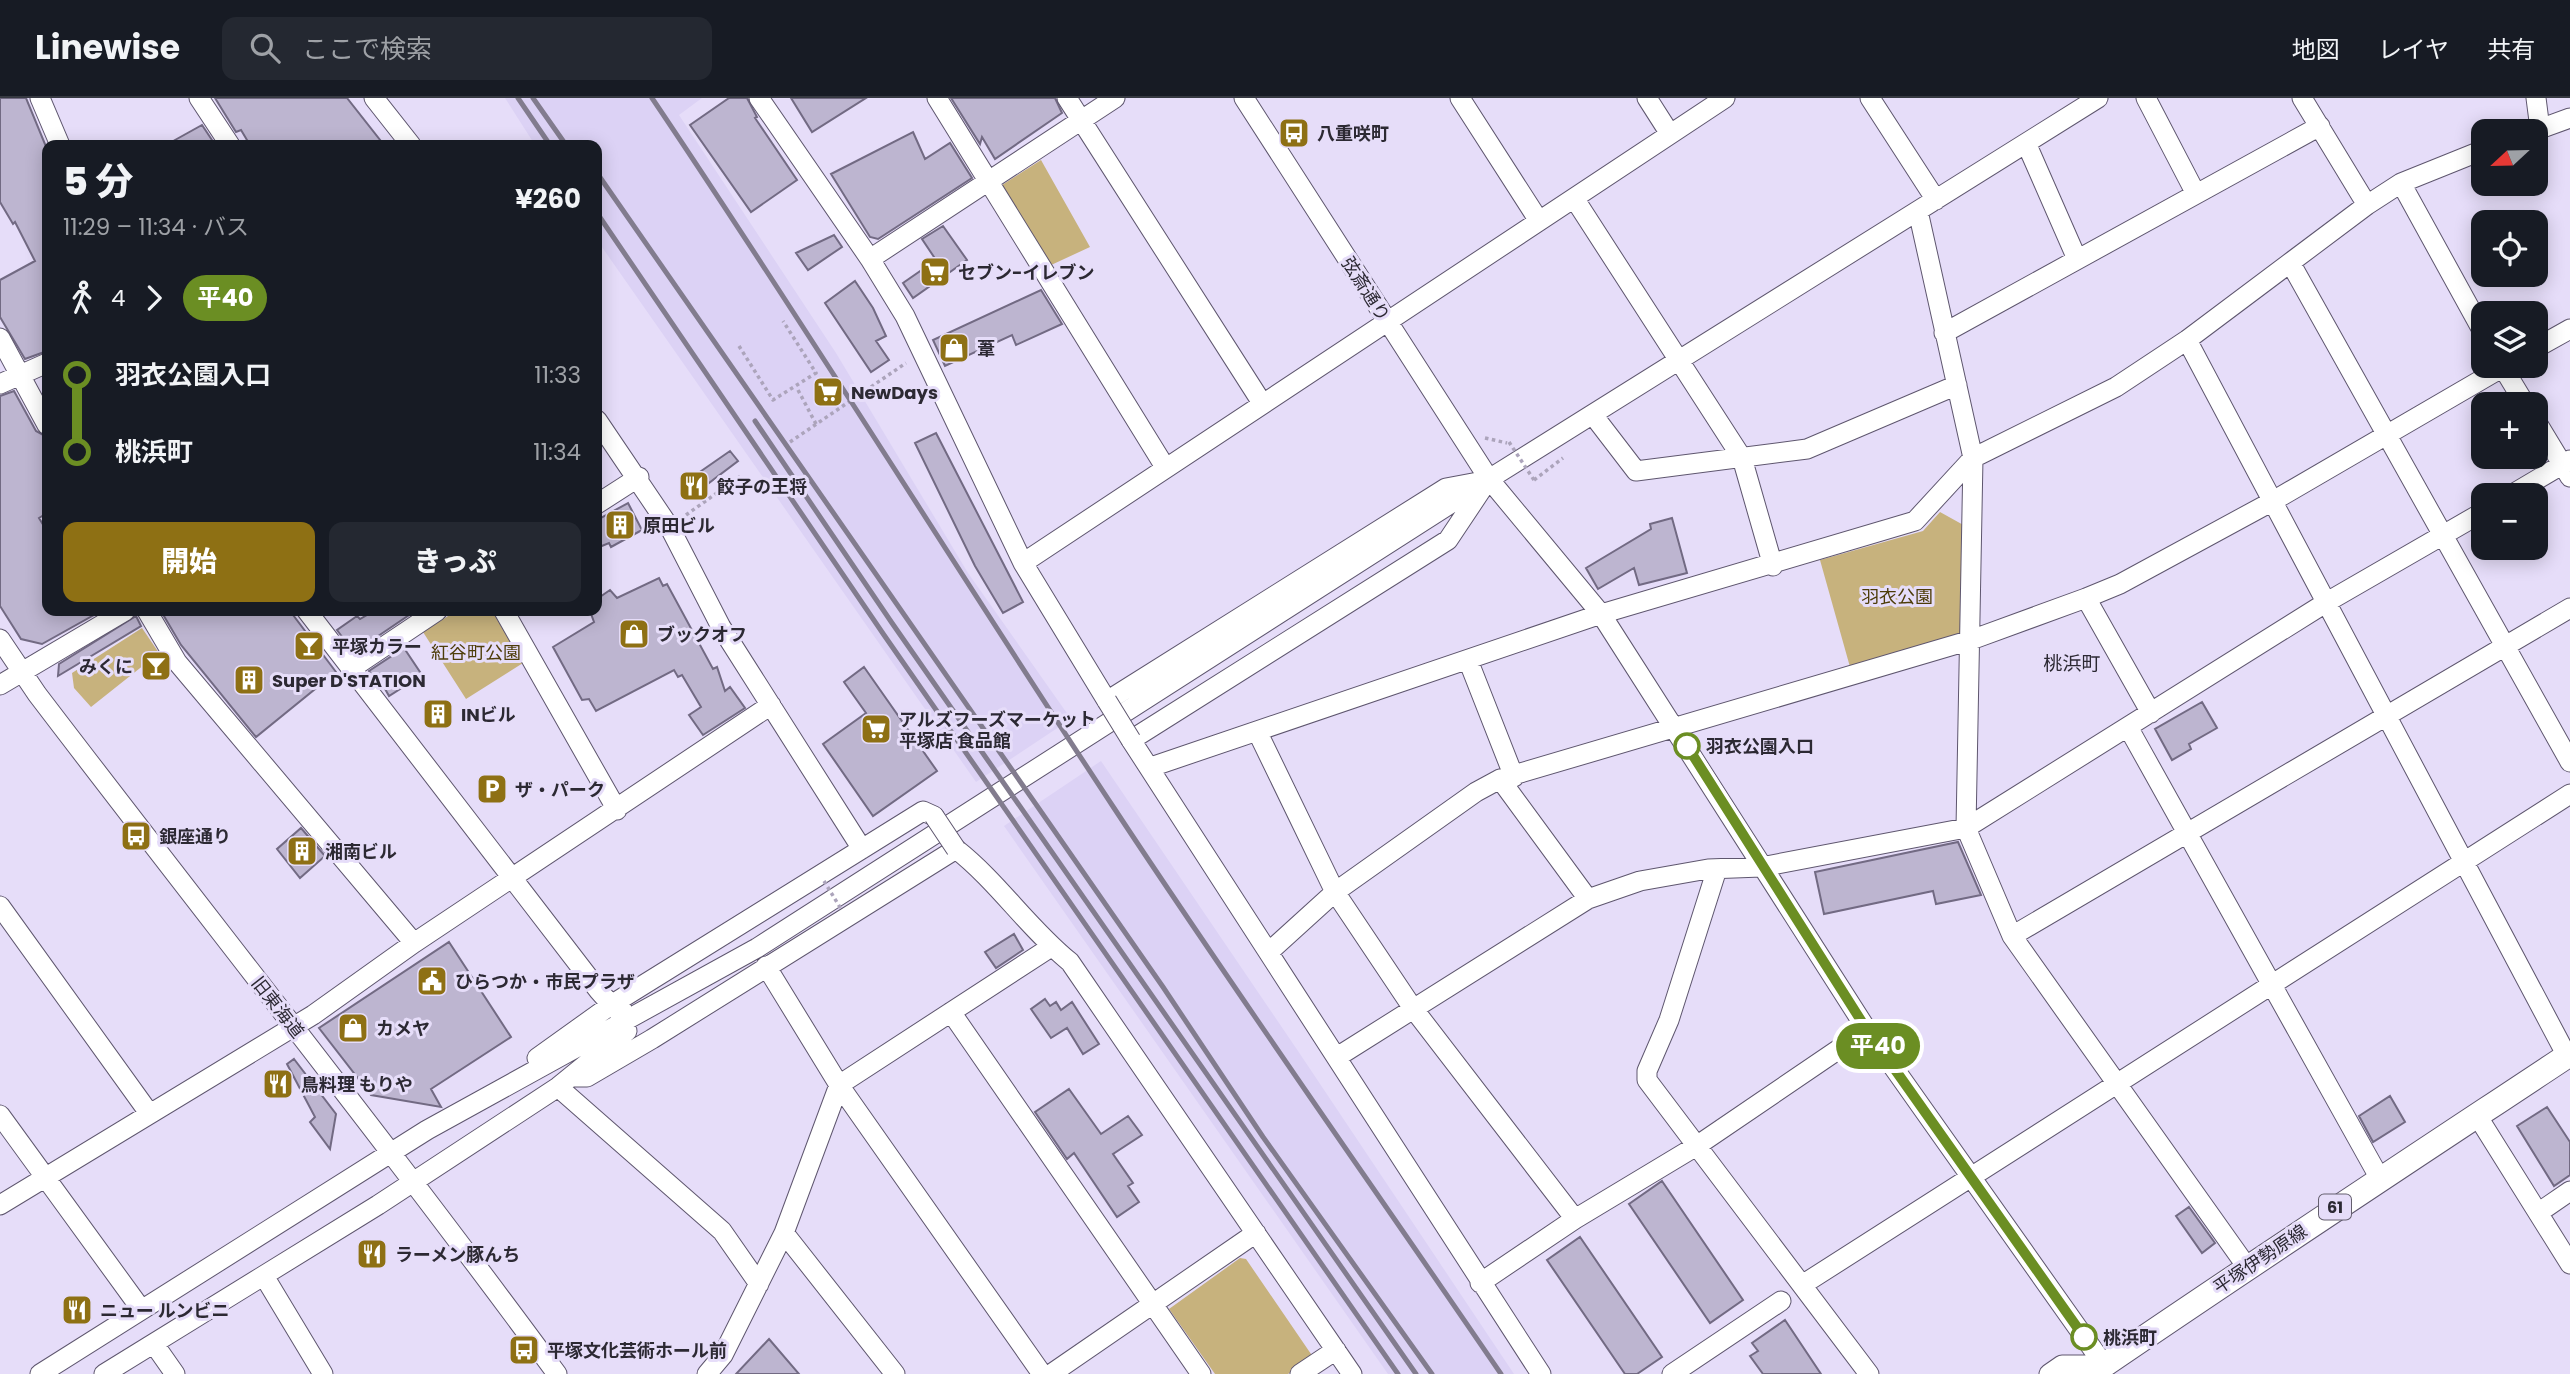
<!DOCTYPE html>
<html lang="ja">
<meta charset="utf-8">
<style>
body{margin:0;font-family:Poppins,"Noto Sans JP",sans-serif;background:#242831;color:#f1f3f6;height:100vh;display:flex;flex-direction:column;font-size:26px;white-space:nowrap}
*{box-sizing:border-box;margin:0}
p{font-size:23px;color:#9ea1a6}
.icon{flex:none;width:38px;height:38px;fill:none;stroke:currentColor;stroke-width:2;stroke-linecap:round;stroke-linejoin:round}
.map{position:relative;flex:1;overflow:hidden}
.drawer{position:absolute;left:42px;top:42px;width:560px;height:476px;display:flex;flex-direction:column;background:#171b24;border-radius:14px;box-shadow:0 4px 18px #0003}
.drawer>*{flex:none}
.badge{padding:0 14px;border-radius:23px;font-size:24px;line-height:46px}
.needle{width:46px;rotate:248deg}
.fabs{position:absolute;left:2471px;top:21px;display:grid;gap:14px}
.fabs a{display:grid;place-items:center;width:77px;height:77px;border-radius:14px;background:#171b24;box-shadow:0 4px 18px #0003;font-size:35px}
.map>.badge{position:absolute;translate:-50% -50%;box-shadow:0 0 0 4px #fff}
.legs{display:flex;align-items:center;gap:10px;height:77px;padding:0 21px;font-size:23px}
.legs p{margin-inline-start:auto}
.head{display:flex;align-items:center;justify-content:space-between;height:119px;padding:0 21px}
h1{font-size:38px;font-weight:800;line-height:52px}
.primary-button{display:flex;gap:14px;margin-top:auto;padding:14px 21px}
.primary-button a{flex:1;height:80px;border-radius:14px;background:#8e7014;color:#fff;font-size:28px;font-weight:800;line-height:80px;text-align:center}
.primary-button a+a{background:#242831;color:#f1f3f6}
ul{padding:0 21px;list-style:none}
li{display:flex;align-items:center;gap:24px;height:77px;font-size:26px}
li i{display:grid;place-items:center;width:10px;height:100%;margin:0 9px;background:currentColor}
li i::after{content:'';width:18px;height:18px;margin:-9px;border:5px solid;border-radius:50%;background:#171b24}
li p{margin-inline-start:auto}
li:first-child i{background:linear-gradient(#0000 50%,currentColor 0)}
li:last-child i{background:linear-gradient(currentColor 50%,#0000 0)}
header{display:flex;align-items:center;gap:42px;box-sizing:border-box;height:98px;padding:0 35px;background:#171b24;border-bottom:2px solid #363941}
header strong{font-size:33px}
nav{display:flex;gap:38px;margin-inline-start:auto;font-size:24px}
.search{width:490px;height:63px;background:#242831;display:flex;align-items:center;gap:18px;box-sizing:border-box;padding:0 24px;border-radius:14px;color:#9ea1a6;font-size:26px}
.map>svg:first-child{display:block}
.built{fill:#dcd2f5}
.green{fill:#c7b27d}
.building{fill:#bdb5d0;stroke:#726a83;stroke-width:2}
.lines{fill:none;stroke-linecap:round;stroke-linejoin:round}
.minor-casing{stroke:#5e566e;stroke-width:21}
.major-casing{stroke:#5e566e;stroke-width:26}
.path{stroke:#aca4bb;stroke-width:3.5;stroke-dasharray:3.5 3.5;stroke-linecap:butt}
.minor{stroke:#fff;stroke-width:19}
.major{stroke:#fff;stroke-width:24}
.rail{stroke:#827c8e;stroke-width:5}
.minor-bridge-casing{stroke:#5e566e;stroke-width:21;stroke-linecap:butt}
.path-bridge{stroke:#aca4bb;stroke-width:3.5;stroke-dasharray:3.5 3.5;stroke-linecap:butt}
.minor-bridge{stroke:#fff;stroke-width:19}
.line-1-casing{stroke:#fff;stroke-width:16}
.line-1{stroke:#6b8e23;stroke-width:10}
.stop-1-dot{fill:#fff;stroke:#6b8e23;stroke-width:3.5}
.labels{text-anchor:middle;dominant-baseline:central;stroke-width:6;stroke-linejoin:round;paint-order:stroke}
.shield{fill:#e6ddf9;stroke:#645f6e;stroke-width:2}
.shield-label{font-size:16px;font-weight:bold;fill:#2c2933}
.poi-label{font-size:18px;font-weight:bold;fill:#2c2933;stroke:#e6ddf9;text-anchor:start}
.street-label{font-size:18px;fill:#2c2933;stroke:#e6ddf9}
.park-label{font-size:18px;fill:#4d3c08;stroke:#e6ddf9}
.stop-label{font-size:18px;font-weight:bold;fill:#2c2933;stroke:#e6ddf9;text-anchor:start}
.neighbourhood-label{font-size:19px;fill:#2c2933;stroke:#e6ddf9}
</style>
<header>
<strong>Linewise</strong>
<div class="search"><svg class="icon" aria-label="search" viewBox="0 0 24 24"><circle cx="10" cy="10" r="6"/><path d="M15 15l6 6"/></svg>ここで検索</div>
<nav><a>地図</a><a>レイヤ</a><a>共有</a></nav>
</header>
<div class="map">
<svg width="2570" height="1276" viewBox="0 0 2570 1276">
<rect width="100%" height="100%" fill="#e6ddf9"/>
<!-- built -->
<path class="built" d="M505,0H702L679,17L836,255L968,475L1071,621L976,684L597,142V47H535Z
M1101,663L1298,953L1514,1276H1388L1004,728Z"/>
<!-- green -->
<path class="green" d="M1041,62L1090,149L1049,168L1002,87Z
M1940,414L1967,429L1965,536L1850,569L1820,462L1923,433Z
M456,513H492L523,565L466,601L423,534Z
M142,530L159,555L91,609L74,590L72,575Z
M1240,1160L1246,1161L1311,1256V1260L1288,1276H1215L1169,1211Z"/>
<!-- building -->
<path class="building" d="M0,0H26L47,51V253L25,261L0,219V182L35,163L15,124L13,126L0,104Z
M215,0H347L384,47H250L241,32L236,34Z
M729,0H747L757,19L755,20L797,82L751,114L690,27Z
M791,0H866L812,34Z
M951,0H1055L1062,15L995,61L982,39L980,46Z
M202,27L214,45L166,47Z
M913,34L925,61L950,45L972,80L878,141L870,139L831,76Z
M943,128L967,162L913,200L903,185L936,162L922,141Z
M834,137L842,149L808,172L796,155Z
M855,183L873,210L886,238L876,243L889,262L871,274L825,205Z
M1041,192L1062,226L1016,247L1012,237L945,268L933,242Z
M14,293L36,333L47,339V415L39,420L47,433V513H101L42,546L21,541L0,508V298Z
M936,335L1023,504L1003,515L975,468L915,345Z
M730,353L738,363L693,397L684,385Z
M628,405L642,432L611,449L609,445L597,450V422Z
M1672,420L1687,475L1639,487L1634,470L1598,491L1586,470L1651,431L1650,426Z
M659,480L663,488L667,486L713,571L717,569L725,593L730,589L745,610L703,637L689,617L701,609L682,577L678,579L674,572L596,613L589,601L582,602L553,549L594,524L590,513H597V501L610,492L617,500Z
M161,513H290L336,574L256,639L181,547Z
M374,513H415L359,551L349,548L337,532L357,518L360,521Z
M136,518L141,528L58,578L59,566Z
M404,550L422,577L389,598L379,580L376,582L369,573Z
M864,569L937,673L873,718L823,646L866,615L844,584Z
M2202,604L2217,630L2189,646L2191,651L2172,662L2155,631Z
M301,730L325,758L300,780L277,751Z
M1958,744L1981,797L1936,806L1933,793L1824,816L1815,774Z
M1014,836L1023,852L996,870L985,854Z
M449,844L511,939L431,991L441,1009L371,997L319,930Z
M1045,901L1050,908L1056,904L1061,912L1072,904L1099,946L1083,956L1067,930L1051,940L1031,911Z
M294,961L336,1016L330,1051L310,1024L315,1019L287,966Z
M1069,991L1101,1036L1128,1018L1142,1037L1113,1056L1133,1085L1128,1088L1139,1104L1117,1119L1074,1055L1067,1061L1035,1014Z
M2390,998L2405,1024L2373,1044L2359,1018Z
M2547,1009L2570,1044V1077L2554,1088L2517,1028Z
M1662,1083L1743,1202L1710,1225L1629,1106Z
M2189,1109L2215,1145L2202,1155L2176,1118Z
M1580,1139L1662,1259L1637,1276H1625L1547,1162Z
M1785,1222L1821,1276H1763L1750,1258L1758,1253L1752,1245Z
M769,1241L799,1276H736Z"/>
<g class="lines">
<!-- minor casing -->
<g class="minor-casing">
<path id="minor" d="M40,0L60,47
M199,0L230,47
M374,0L411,47
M759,0L870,161L905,218L1023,465L1107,603L1446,390L1478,384
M937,0L1165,369
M1067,0L1262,305
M1244,0L1489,381L1601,516L1867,932L2104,1267
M1460,0L1539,123
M1647,0L1670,36
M1870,0L1936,102
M2146,0L2196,96
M2302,0L2367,107
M2536,0L2540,31
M2534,33L2570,20
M2027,47L2077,161
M2401,85L2483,234
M1574,100L1742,360L1773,468
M1918,113L1973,360L1966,730L2012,838L2247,1169
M870,161L1115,0
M2291,166L2570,664
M1944,235L2320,28
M0,240L47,327
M2187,242L2567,958
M2536,250L2570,231
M2502,268L2525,306
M0,286L47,265
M1593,317L1636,373L1807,351L1957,287
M597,322L670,430L721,529L862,751
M2536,323L2570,379
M1484,388L1448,442L1131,642L1541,1276
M2511,397L2570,362
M597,406L639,379
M1023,465L1725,0
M2086,500L2151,615
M147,513L177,564L414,845
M307,513L599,893L615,911H622
M504,513L617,712
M0,541L37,596C210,823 388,1046 557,1276
M1468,562L1514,679
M352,570L437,513
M0,587L125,513
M2128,629L2379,1079
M1257,633L1335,794L1412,909L1575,1121
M1151,669L1601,516L1915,423L1973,360L2116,289L2187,242L2367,107L2401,85L2483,52
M1500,681L1588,801
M1717,771L1669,922L1647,973V982L1869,1276
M0,808L149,1015
M2012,838L2570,510
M1270,853L1335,794L1476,694L1500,681L1971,542L2086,500L2120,486L2273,403L2505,268
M766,868L839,987L1042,1276
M951,914L1201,1276
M1337,959L1588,801L1640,783L1708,771L1761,769L1966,730L2327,504L2483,414
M537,960L611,907L923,713L934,718
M572,979H587L652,941L956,751C998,784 1028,830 1070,864L1352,1276
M558,989L722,1133L759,1186
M0,1017L141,1211
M2478,1019L2570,1166
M0,1107L313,917L414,845L771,607
M2538,1115L2570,1093
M784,1135L895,1276
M264,1178L323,1276
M1480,1185L1575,1121L1698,1047L1867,932
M1802,1187L2570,696
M154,1246L175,1276
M40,1276L427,1032L757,850L1489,381L2098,0
M104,1276L378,1107L558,989L627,933
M707,1276L723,1257L784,1135L839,987L1051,849
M1051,1276L1256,1135
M1300,1276L1336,1252
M1672,1276L1781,1203
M2049,1276L2062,1267H2104"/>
</g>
<!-- major casing -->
<g class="major-casing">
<path id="major" d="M2091,1276C2250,1167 2410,1062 2570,956"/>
</g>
<!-- path -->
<path class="path" d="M739,248L773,302L816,275L783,223
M798,292L816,326
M1485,340L1507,345
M790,344L906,265
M1534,382L1563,360
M686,417L742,377"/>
<!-- minor -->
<use href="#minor" class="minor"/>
<!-- major -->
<use href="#major" class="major"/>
<!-- rail -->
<path class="rail" d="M518,0L550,47
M533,0L566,47
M652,0C810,234 958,474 1114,710C1240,901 1372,1087 1501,1276
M597,75L1163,889L1263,1039L1432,1276
M597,115L884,537L1398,1276
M755,323L892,525L1416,1276"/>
<!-- minor-bridge casing -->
<g class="minor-bridge-casing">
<path id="minor-bridge" d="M1107,603L1131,642
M934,718L956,751"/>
</g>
<!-- path-bridge -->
<path class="path-bridge" d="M1509,344L1534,382
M824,783L841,811"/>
<!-- minor-bridge -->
<use href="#minor-bridge" class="minor-bridge"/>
</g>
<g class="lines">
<!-- line-1 casing -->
<g class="line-1-casing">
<path id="line-1" d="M1687,648L1867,932L2084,1239"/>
</g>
<!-- line-1 -->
<use href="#line-1" class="line-1"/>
</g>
<!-- icons -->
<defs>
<g id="bus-square" transform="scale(1.575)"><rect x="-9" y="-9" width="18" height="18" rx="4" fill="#8e7014" stroke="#e6ddf9"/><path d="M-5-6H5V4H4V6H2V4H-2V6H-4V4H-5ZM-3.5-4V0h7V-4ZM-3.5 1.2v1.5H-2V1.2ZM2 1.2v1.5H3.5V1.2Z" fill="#fff"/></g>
<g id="supermarket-square" transform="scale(1.575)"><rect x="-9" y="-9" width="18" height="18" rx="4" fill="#8e7014" stroke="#e6ddf9"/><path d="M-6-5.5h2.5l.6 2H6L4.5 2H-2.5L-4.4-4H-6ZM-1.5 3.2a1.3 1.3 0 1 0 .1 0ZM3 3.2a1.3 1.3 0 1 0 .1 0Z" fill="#fff"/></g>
<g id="shop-square" transform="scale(1.575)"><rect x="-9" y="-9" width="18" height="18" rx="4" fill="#8e7014" stroke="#e6ddf9"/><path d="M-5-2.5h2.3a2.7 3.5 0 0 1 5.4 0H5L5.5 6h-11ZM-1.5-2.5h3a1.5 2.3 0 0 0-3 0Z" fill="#fff"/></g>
<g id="restaurant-square" transform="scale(1.575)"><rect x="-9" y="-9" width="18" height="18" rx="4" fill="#8e7014" stroke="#e6ddf9"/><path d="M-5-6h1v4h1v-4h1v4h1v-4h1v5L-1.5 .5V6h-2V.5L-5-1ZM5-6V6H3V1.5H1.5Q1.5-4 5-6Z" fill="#fff"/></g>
<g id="building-square" transform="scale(1.575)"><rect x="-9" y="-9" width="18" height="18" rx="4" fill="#8e7014" stroke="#e6ddf9"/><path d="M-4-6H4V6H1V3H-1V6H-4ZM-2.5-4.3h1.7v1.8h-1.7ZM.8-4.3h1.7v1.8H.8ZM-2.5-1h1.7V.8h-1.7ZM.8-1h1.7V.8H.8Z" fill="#fff"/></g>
<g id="bar-square" transform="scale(1.575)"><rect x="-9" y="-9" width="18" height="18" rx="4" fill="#8e7014" stroke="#e6ddf9"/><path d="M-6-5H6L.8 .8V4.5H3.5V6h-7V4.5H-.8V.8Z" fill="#fff"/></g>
<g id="parking-square" transform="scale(1.575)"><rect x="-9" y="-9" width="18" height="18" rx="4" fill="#8e7014" stroke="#e6ddf9"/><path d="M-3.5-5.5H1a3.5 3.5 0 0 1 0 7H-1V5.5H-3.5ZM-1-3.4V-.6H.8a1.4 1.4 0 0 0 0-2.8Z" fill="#fff"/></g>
<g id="civic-square" transform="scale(1.575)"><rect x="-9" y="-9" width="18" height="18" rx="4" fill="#8e7014" stroke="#e6ddf9"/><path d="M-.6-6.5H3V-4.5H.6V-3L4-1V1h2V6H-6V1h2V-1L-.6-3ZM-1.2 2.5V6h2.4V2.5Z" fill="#fff"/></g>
</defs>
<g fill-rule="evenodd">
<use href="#bus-square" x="1294" y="35"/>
<use href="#supermarket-square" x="935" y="174"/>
<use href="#shop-square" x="954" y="250"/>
<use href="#supermarket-square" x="828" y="294"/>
<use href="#restaurant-square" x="694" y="388"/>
<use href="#building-square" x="620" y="427"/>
<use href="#shop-square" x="634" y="536"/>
<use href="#bar-square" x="309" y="548"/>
<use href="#bar-square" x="156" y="568"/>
<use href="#building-square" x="249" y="582"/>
<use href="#building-square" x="438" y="616"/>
<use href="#supermarket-square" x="876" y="631"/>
<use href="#parking-square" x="492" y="691"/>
<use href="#bus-square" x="136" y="738"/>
<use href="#building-square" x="302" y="753"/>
<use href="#civic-square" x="432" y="883"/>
<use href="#shop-square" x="353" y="930"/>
<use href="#restaurant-square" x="278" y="986"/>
<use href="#restaurant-square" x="372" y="1156"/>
<use href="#restaurant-square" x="77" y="1212"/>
<use href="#bus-square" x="524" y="1252"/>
</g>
<!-- markers -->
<g class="stop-1-dot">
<circle cx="1687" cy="648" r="12"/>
<circle cx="2084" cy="1239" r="12"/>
</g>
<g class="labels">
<!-- shield labels -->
<rect class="shield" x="2319" y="1096.5" width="32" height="25" rx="5"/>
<g class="shield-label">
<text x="2335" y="1109">61</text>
</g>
<!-- poi labels -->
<g class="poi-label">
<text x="1317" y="35">八重咲町</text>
<text x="958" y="174">セブン-イレブン</text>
<text x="977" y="250">葦</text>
<text x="851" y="294">NewDays</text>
<text x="717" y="388">餃子の王将</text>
<text x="643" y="427">原田ビル</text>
<text x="657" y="536">ブックオフ</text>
<text x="332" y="548">平塚カラー</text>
<text x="133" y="568" text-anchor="end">みくに</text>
<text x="272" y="582">Super D'STATION</text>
<text x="461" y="616">INビル</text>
<text x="899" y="621">アルズフーズマーケット<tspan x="899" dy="21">平塚店 食品館</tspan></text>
<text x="515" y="691">ザ・パーク</text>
<text x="159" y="738">銀座通り</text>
<text x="325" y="753">湘南ビル</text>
<text x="455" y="883">ひらつか・市民プラザ</text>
<text x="376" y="930">カメヤ</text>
<text x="301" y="986">鳥料理 もりや</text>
<text x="395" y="1156">ラーメン豚んち</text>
<text x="100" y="1212">ニュー ルンビニ</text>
<text x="547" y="1252">平塚文化芸術ホール前</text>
</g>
<!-- street labels -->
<g class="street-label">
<text transform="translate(1366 191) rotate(57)">弦斎通り</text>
<text transform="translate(278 909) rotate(52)">旧東海道</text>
<text transform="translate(2260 1161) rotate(-34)">平塚伊勢原線</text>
</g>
<!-- park labels -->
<g class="park-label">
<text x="1897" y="498">羽衣公園</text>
<text x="476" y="554">紅谷町公園</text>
</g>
<!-- stop labels -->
<g class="stop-label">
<text x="1706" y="648">羽衣公園入口</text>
<text x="2103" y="1239">桃浜町</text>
</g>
<!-- neighbourhood labels -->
<g class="neighbourhood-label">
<text x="2072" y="565">桃浜町</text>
</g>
</g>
</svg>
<div class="fabs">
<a><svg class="needle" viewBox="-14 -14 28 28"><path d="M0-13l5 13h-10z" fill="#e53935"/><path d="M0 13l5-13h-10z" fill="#9ea1a6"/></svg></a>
<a><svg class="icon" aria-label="locate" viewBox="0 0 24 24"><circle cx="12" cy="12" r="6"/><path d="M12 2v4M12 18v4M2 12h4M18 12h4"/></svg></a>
<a><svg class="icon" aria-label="layers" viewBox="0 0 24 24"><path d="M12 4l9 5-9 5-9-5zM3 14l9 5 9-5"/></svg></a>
<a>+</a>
<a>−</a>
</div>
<b class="badge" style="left:1878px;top:948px;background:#6b8e23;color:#fff">平40</b>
<section class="drawer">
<div class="head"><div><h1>5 分</h1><p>11:29 – 11:34 · バス</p></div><b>¥260</b></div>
<div class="legs"><svg class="icon" aria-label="walk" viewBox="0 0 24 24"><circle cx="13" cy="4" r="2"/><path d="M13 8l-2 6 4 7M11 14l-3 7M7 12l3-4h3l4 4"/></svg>4<svg class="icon" aria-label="forward" viewBox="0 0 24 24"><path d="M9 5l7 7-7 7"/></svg><b class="badge" style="background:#6b8e23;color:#fff">平40</b></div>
<ul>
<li><i style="color:#6b8e23"></i><b>羽衣公園入口</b><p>11:33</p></li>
<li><i style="color:#6b8e23"></i><b>桃浜町</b><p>11:34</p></li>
</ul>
<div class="primary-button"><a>開始</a><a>きっぷ</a></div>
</section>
</div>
